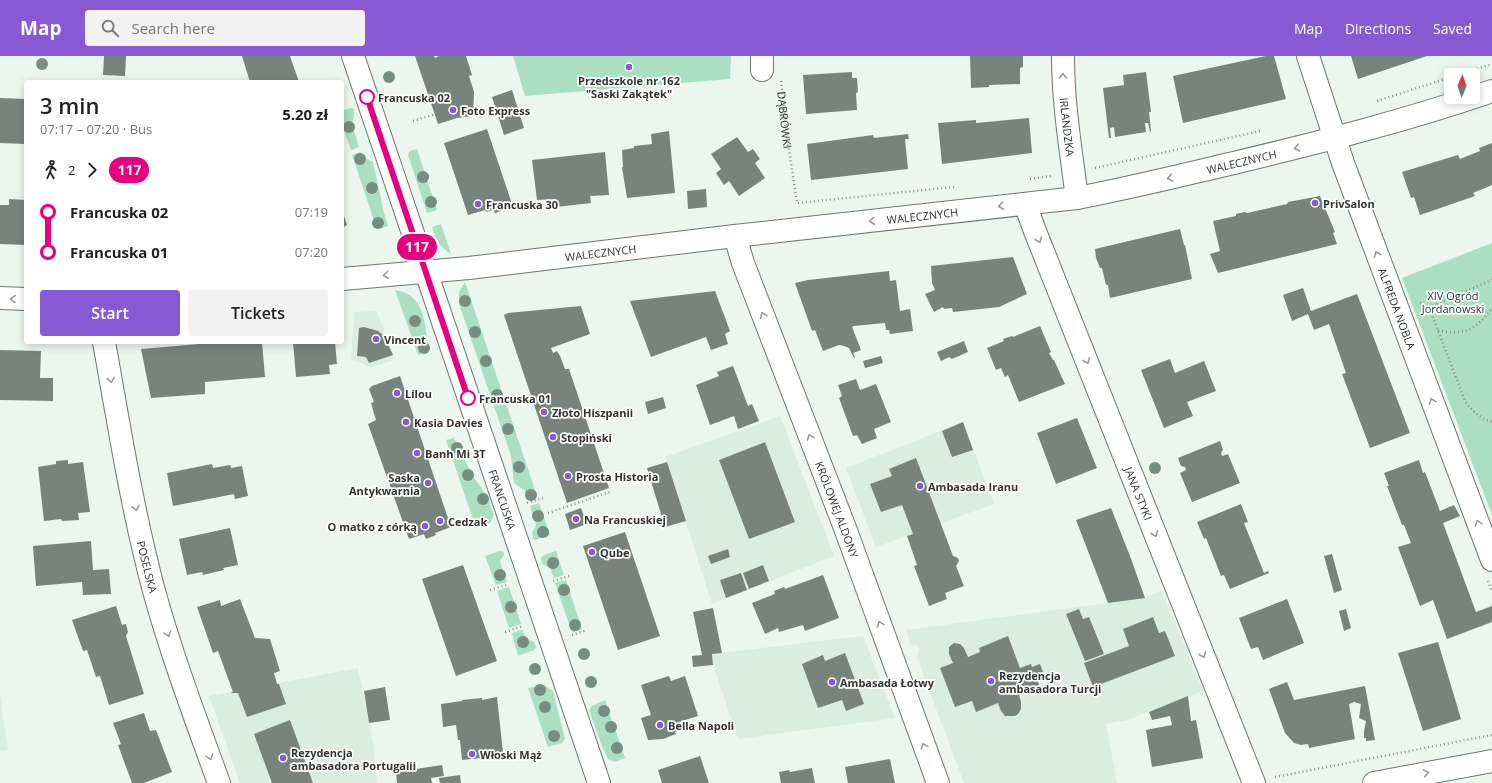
<!DOCTYPE html>
<meta charset="utf-8">
<style>
body{margin:0;font-family:"Open Sans",sans-serif;background:#f2f2f2;color:#222;height:100vh;display:flex;flex-direction:column;font-size:15px;white-space:nowrap}
*{box-sizing:border-box;margin:0}
p{font-size:13px;color:#767676}
.icon{flex:none;width:22px;height:22px;fill:none;stroke:currentColor;stroke-width:2;stroke-linecap:round;stroke-linejoin:round}
.map{position:relative;flex:1;overflow:hidden}
.panel{position:absolute;left:24px;top:24px;width:320px;height:264px;display:flex;flex-direction:column;background:#fff;border-radius:4px;box-shadow:0 2px 10px #0003}
.panel>*{flex:none}
.badge{padding:0 8px;border-radius:13px;font-size:14px;line-height:26px}
.needle{width:26px;rotate:2deg}
.buttons{position:absolute;left:1444px;top:12px;display:grid;gap:8px}
.buttons a{display:grid;place-items:center;width:36px;height:36px;border-radius:4px;background:#fff;box-shadow:0 2px 10px #0003;font-size:20px}
.map>.badge{position:absolute;translate:-50% -50%;box-shadow:0 0 0 2px #fff}
.legs{display:flex;align-items:center;gap:6px;height:44px;padding:0 16px;font-size:13px}
.legs p{margin-inline-start:auto}
.summary{display:flex;align-items:center;justify-content:space-between;height:68px;padding:0 16px}
h1{font-size:22px;font-weight:600;line-height:30px}
.action{display:flex;gap:8px;margin-top:auto;padding:8px 16px}
.action a{flex:1;height:46px;border-radius:4px;background:#8759d2;color:#fff;font-size:16px;font-weight:600;line-height:46px;text-align:center}
.action a+a{background:#f2f2f2;color:#222}
ul{padding:0 16px;list-style:none}
li{display:flex;align-items:center;gap:14px;height:40px;font-size:15px}
li i{display:grid;place-items:center;width:6px;height:100%;margin:0 5px;background:currentColor}
li i::after{content:'';width:10px;height:10px;margin:-5px;border:3px solid;border-radius:50%;background:#fff}
li p{margin-inline-start:auto}
li:first-child i{background:linear-gradient(#0000 50%,currentColor 0)}
li:last-child i{background:linear-gradient(currentColor 50%,#0000 0)}
header{display:flex;align-items:center;gap:24px;box-sizing:border-box;height:56px;padding:0 20px;background:#8759d2;color:#fff}
header strong{font-size:19px}
nav{display:flex;gap:22px;margin-inline-start:auto;font-size:14px}
.search{width:280px;height:36px;background:#f2f2f2;display:flex;align-items:center;gap:10px;box-sizing:border-box;padding:0 14px;border-radius:4px;color:#767676;font-size:15px}
.map>svg:first-child{display:block}
.built{fill:#dbede1}
.green{fill:#aadfbf}
.building{fill:#79837d}
.lines{fill:none;stroke-linecap:round;stroke-linejoin:round}
.street-casing{stroke:#6c7670;stroke-width:24}
.secondary-casing{stroke:#6c7670;stroke-width:24}
.path{stroke:#878f8a;stroke-width:2.5;stroke-dasharray:1 3;stroke-linecap:butt}
.street{stroke:#fff;stroke-width:22}
.secondary{stroke:#fff;stroke-width:22}
.tree{fill:#758e80}
.oneway{stroke:#979a98}
.line-1-casing{stroke:#fff;stroke-width:9}
.line-1{stroke:#e6007e;stroke-width:6}
.poi-dot{fill:#8759d2;stroke:#fff;stroke-width:1.5}
.stop-1-dot{fill:#fff;stroke:#e6007e;stroke-width:2}
.labels{text-anchor:middle;dominant-baseline:central;stroke-width:3.5;stroke-linejoin:round;paint-order:stroke}
.poi-label{font-size:11px;font-weight:bold;fill:#2f3431;stroke:#fff;text-anchor:start}
.stop-label{font-size:11px;font-weight:bold;fill:#2f3431;stroke:#fff;text-anchor:start}
.street-label{font-size:11px;fill:#2f3431;stroke:#fff}
.park-label{font-size:11px;fill:#143925;stroke:#fff}
</style>
<header>
<strong>Map</strong>
<div class="search"><svg class="icon" aria-label="search" viewBox="0 0 24 24"><circle cx="10" cy="10" r="6"/><path d="M15 15l6 6"/></svg>Search here</div>
<nav><a>Map</a><a>Directions</a><a>Saved</a></nav>
</header>
<div class="map">
<svg width="1492" height="727" viewBox="0 0 1492 727">
<rect width="100%" height="100%" fill="#ebf6ef"/>
<!-- built -->
<path class="built" d="M377,255L394,304L370,312L362,307L351,304L353,272L355,256Z
M780,360L834,500L712,548L665,401Z
M963,366L994,448L876,491L846,412Z
M1162,535L1203,635L1128,664L1106,668L1117,727H964L917,602L919,590L911,588L906,574L1145,542Z
M863,580L895,662L738,683L713,609L712,598Z
M358,612L373,687L377,727H240L209,640Z
M0,639L8,694L0,695Z"/>
<!-- green -->
<path class="green" d="M513,0H731L730,23L525,40Z
M351,52L354,53V61L352,68L359,91L351,94L342,69V55Z
M417,93L437,154L427,157L408,99L410,95Z
M361,96L362,100L373,106L384,157L388,170L377,173L352,99Z
M441,168L451,198C439,191 436,183 432,171Z
M1492,187V459L1402,222Z
M465,226L537,440L528,443L524,434L514,427L511,400L459,248V236Z
M395,234C427,239 424,269 429,295L418,299Z
M454,382L472,419L487,440L494,459L490,467L476,472L446,384Z
M539,447L550,479L535,484L533,483L532,477L536,469L530,450Z
M500,495L504,496V499L500,505L507,526L496,529L485,500Z
M556,495L564,519L554,522L550,512L542,508L541,502L544,499Z
M566,524L582,573L572,577L555,527Z
M509,531L521,568L509,572L497,535Z
M522,574L526,582L534,586L536,592L534,594L518,600L512,577Z
M544,629L553,635L565,683L562,687L548,691L528,632Z
M605,644L625,702L615,706L608,703L601,688L589,654L592,650Z"/>
<!-- building -->
<path class="building" d="M104,0H126L125,20L103,19Z
M242,0H290L299,26H250Z
M415,0H434L435,2L439,0H466L472,19L469,20L474,36L473,60L457,62L438,68Z
M970,0H1023V11L1020,12V28L989,29V31L971,32Z
M1266,0H1274L1286,43L1183,67L1173,20Z
M1351,0H1427L1358,23Z
M852,16V22H857L858,36L856,37L857,54L806,58L803,19Z
M1146,16L1151,56H1149L1151,75L1150,76L1148,67H1145L1146,76L1115,81L1114,71L1110,72L1111,82H1109L1103,32L1124,29L1123,19Z
M512,34L524,72L504,79L492,41Z
M0,42L26,43V88L0,87Z
M1029,62L1032,97L942,108L938,67L976,64V67Z
M487,73L513,151L495,157L493,154L486,156L485,154L468,159L444,87Z
M669,75L675,137L627,142L622,111H623L622,94L634,92V90L652,88L651,78Z
M908,78L909,83H905L908,113L811,124L807,88L873,79L874,82Z
M737,81L748,96L753,93L760,103L755,107L765,122L739,140L729,125L724,129L716,117L721,113L711,98Z
M1492,87V129L1473,137L1475,140L1420,159L1414,141L1411,142L1402,116L1458,99L1460,103L1480,95L1479,92Z
M605,96L609,139L590,140L591,147L556,151L555,143L537,144L532,104Z
M706,133L707,151L688,153L687,135Z
M1320,140L1335,176L1333,177L1337,188L1218,217L1210,198L1220,195L1213,165L1236,160V158L1245,156L1247,157L1287,148L1288,146Z
M9,143L26,144V189L0,188V149H9Z
M342,154L347,169L342,172Z
M1180,173L1184,189H1185L1192,223L1110,242L1108,229H1106L1102,212H1100L1096,202L1095,193Z
M1013,201L1027,238L999,251L953,256L952,252L944,253L943,251L934,256L925,238L935,234L932,227L931,210Z
M889,215L890,225L896,224L900,255L910,253L913,275L890,278L889,274H886L885,267L854,270L852,271L861,294L853,297L855,301L854,302L849,292L844,290L839,289L823,295L815,274L812,275L795,227L808,224Z
M1303,232L1311,255L1357,238L1410,377L1370,392L1342,318L1346,317L1329,268L1314,274L1308,258L1292,265L1283,239Z
M715,235L730,275L725,278L728,288L711,294L706,281L651,301L630,245Z
M581,250L590,278L551,292L553,297L557,295L560,300L565,313H569L609,432L567,447L504,259L508,257Z
M1040,270L1051,296L1049,297L1053,304H1054L1065,328L1019,346L1008,319L1005,321L1001,312L996,314L987,292L1004,285L1003,283L1012,280L1013,281Z
M364,271L378,275L385,281L393,299L369,307L366,301L357,300L359,272Z
M964,285L968,296L952,303L949,301L941,305L937,296Z
M222,286H262L265,321L205,326V338L151,342L141,293Z
M293,286H335L337,308L329,309L330,318L296,321Z
M0,294L41,295L40,322H53V345L0,344Z
M881,300L883,307L865,312L863,305Z
M1170,303L1175,317L1204,305L1216,335L1187,346L1193,360L1164,372L1141,314Z
M733,310L748,350L752,348L759,365L738,373L734,360L710,369L696,329L719,320L717,316Z
M400,320L451,471L435,477L436,479L426,483L424,478L409,483L368,368L376,364L371,347L374,346L369,333L372,330Z
M856,323L860,334L876,328L891,366L874,373L877,382L862,388L857,379L853,380L839,342L842,340L838,329Z
M663,341L666,352L648,358L645,346Z
M1077,362L1097,412L1056,428L1037,377Z
M963,366L973,394L952,401L942,375Z
M1220,385L1223,394L1221,397L1222,400L1228,398L1240,427L1192,446L1180,417L1186,414L1185,411L1181,410L1178,402Z
M765,386L795,466L749,483L719,404Z
M916,402L953,500L958,502L959,505L956,510L964,530L945,537L947,543L929,550L914,510L917,509L907,480L913,478L902,449L881,456L870,428L892,420L889,413Z
M68,404V408L83,406L90,456L78,457L79,464L62,465L61,463L44,465L38,411L56,408V405Z
M1419,404L1423,417L1425,416L1440,455L1454,449L1460,460L1443,467L1476,556L1492,550V566L1447,583L1433,544L1420,550L1398,491L1411,487L1404,469H1402L1387,430H1389L1384,417Z
M667,406L686,465L665,471L647,412Z
M212,408L213,412L230,409L231,412L242,410L248,440L235,443L234,438L173,450L167,417Z
M1241,448L1248,466L1244,467L1264,517L1268,515L1269,517L1230,533L1224,519L1221,520L1206,482L1204,483L1197,466Z
M581,452L587,468L570,474L565,458Z
M1111,452L1130,500L1145,542L1108,547L1076,464Z
M230,472L238,509L223,512L224,514L203,519L202,516L187,519L179,483Z
M625,476L660,580L618,594L583,490Z
M91,485L93,514L109,513L111,538L83,539L82,526L36,530L33,490Z
M728,493L730,501L711,508L708,500Z
M1332,498L1342,534L1334,537L1324,500Z
M463,509L497,605L456,620L422,523Z
M763,509L769,525L749,533L743,517Z
M741,517L747,534L726,542L720,524Z
M823,519L839,562L805,575L803,569L779,576L778,572L765,578L752,547L775,538L774,535L784,531L785,533Z
M240,543L255,582L270,583L280,615L274,617L277,628H279L286,648L247,661L238,637H232L231,636H233L218,595L213,597L197,551L220,544L221,550Z
M1287,543L1304,587L1263,604L1258,591L1251,593L1239,562Z
M116,550L122,569L126,568L128,576L126,580L144,638L109,649L100,620L96,621L87,594L83,595L72,564Z
M713,552L722,597L712,598L713,609L693,611L692,600L702,599L693,556Z
M1079,553L1083,563L1089,561L1104,598L1085,605L1066,558Z
M1346,553L1351,572L1344,575L1339,555Z
M1153,561L1159,577L1165,575L1175,600L1093,631L1084,607L1129,590L1123,573Z
M1008,580L1020,612L1031,608L1032,611L1040,608L1043,616L1035,620L1040,631L1019,639L1021,646V653L1018,658L1015,660H1005L1001,655L998,647L976,656L972,645L955,651L940,612L953,607L949,598V591L954,587L960,588L964,592L968,601L980,596L979,592Z
M1438,586L1461,663L1423,675L1398,597Z
M845,597L864,648L846,655L842,644L818,652L802,608L823,599L825,605Z
M669,620L671,625L685,620L698,660L679,666L682,674L675,676L676,678L663,683L648,684L641,662L651,659L641,629Z
M1287,626L1294,644L1365,630L1375,684L1366,685V682H1364V675L1366,665L1359,662L1361,648L1354,646L1349,648L1355,683L1309,692L1308,688L1301,689L1294,687L1285,677L1269,633Z
M385,631L390,664L369,667L364,635Z
M1188,640L1191,665L1196,664L1203,702L1152,711L1146,674L1172,669L1170,660L1152,664L1149,656Z
M497,641L503,696L481,699V702L462,704L460,684H458L456,669L443,671L441,648L462,645V644L482,642V644Z
M144,657L150,675L156,674L172,716L144,727H132L118,689L121,688L113,667Z
M290,664L313,727H272L254,678Z
M700,700L709,727H662L658,714Z
M890,703L895,727H848L845,711Z
M442,709L444,720L431,722L432,727H397L396,716Z
M812,712L815,727H781L779,716L789,714L790,716Z
M460,719L461,727H440L439,722Z"/>
<g class="lines">
<!-- street casing -->
<g class="street-casing">
<g id="street">
<path id="s2" d="M1063,0C1063,48 1071,95 1077,142"/>
<path id="s3" d="M1308,0L1343,107L1492,504"/>
<path d="M762,14V0"/>
<path id="s4" d="M1025,148L1035,175L1254,727"/>
<path id="s5" d="M735,180L743,207L845,472L938,727"/>
<path id="s6" d="M342,223L469,212L735,180L1077,142C1130,132 1182,119 1234,107C1321,86 1408,64 1492,35"/>
<path d="M0,242L26,243"/>
<path id="s7" d="M104,286C119,369 132,453 154,535C172,600 196,664 219,727"/>
<path d="M1374,727L1492,705"/>
</g>
</g>
<!-- secondary casing -->
<g class="secondary-casing">
<g id="secondary">
<path id="s8" d="M353,0L599,727"/>
</g>
</g>
<!-- path -->
<g class="path">
<path d="M1458,19L1492,8"/>
<path id="s1" d="M781,25L787,81L797,147L954,131"/>
<path d="M1377,45L1451,21"/>
<path d="M413,65L435,58"/>
<path d="M1095,112L1260,75"/>
<path d="M1030,123L1051,120"/>
<path d="M1420,247L1429,251L1465,345C1472,355 1480,362 1492,366"/>
<path d="M1429,251L1492,224"/>
<path d="M1438,274C1464,280 1476,274 1492,252"/>
<path d="M527,447L543,442"/>
<path d="M548,457L610,436"/>
<path d="M553,525L569,520"/>
<path d="M1488,525L1492,536"/>
<path d="M490,534L509,528"/>
<path d="M505,576L523,570"/>
<path d="M572,579L587,574"/>
<path d="M1275,721L1492,679"/>
</g>
<!-- street -->
<use href="#street" class="street"/>
<!-- secondary -->
<use href="#secondary" class="secondary"/>
</g>
<!-- trees -->
<g class="tree">
<circle cx="42" cy="8" r="6"/>
<circle cx="389" cy="21" r="6"/>
<circle cx="349" cy="71" r="6"/>
<circle cx="360" cy="103" r="6"/>
<circle cx="423" cy="121" r="6"/>
<circle cx="372" cy="132" r="6"/>
<circle cx="431" cy="146" r="6"/>
<circle cx="378" cy="167" r="6"/>
<circle cx="465" cy="245" r="6"/>
<circle cx="415" cy="265" r="6"/>
<circle cx="475" cy="276" r="6"/>
<circle cx="424" cy="292" r="6"/>
<circle cx="486" cy="305" r="6"/>
<circle cx="497" cy="339" r="6"/>
<circle cx="508" cy="373" r="6"/>
<circle cx="457" cy="392" r="6"/>
<circle cx="519" cy="411" r="6"/>
<circle cx="1155" cy="412" r="6"/>
<circle cx="468" cy="419" r="6"/>
<circle cx="531" cy="439" r="6"/>
<circle cx="483" cy="443" r="6"/>
<circle cx="538" cy="460" r="6"/>
<circle cx="543" cy="476" r="6"/>
<circle cx="553" cy="507" r="6"/>
<circle cx="500" cy="519" r="6"/>
<circle cx="564" cy="534" r="6"/>
<circle cx="511" cy="551" r="6"/>
<circle cx="575" cy="569" r="6"/>
<circle cx="523" cy="586" r="6"/>
<circle cx="584" cy="598" r="6"/>
<circle cx="535" cy="613" r="6"/>
<circle cx="591" cy="626" r="6"/>
<circle cx="540" cy="634" r="6"/>
<circle cx="545" cy="651" r="6"/>
<circle cx="604" cy="655" r="6"/>
<circle cx="611" cy="671" r="6"/>
<circle cx="554" cy="680" r="6"/>
<circle cx="617" cy="692" r="6"/>
</g>
<!-- one-way arrows -->
<defs><path id="oneway-chevron" d="M-2-3.5L2.5 0L-2 3.5" fill="none" stroke-width="1.6" stroke-linecap="round" stroke-linejoin="round"/></defs>
<g class="oneway">
<use href="#oneway-chevron" transform="translate(1063 20) rotate(-91)"/>
<use href="#oneway-chevron" transform="translate(1297 92) rotate(167)"/>
<use href="#oneway-chevron" transform="translate(1170 122) rotate(167)"/>
<use href="#oneway-chevron" transform="translate(1001 150) rotate(174)"/>
<use href="#oneway-chevron" transform="translate(872 165) rotate(174)"/>
<use href="#oneway-chevron" transform="translate(1039 184) rotate(68)"/>
<use href="#oneway-chevron" transform="translate(1377 198) rotate(-111)"/>
<use href="#oneway-chevron" transform="translate(386 219) rotate(175)"/>
<use href="#oneway-chevron" transform="translate(13 243) rotate(-178)"/>
<use href="#oneway-chevron" transform="translate(763 259) rotate(-111)"/>
<use href="#oneway-chevron" transform="translate(1087 305) rotate(68)"/>
<use href="#oneway-chevron" transform="translate(111 324) rotate(80)"/>
<use href="#oneway-chevron" transform="translate(1432 345) rotate(-111)"/>
<use href="#oneway-chevron" transform="translate(810 381) rotate(-111)"/>
<use href="#oneway-chevron" transform="translate(136 452) rotate(78)"/>
<use href="#oneway-chevron" transform="translate(1478 467) rotate(-111)"/>
<use href="#oneway-chevron" transform="translate(1155 478) rotate(68)"/>
<use href="#oneway-chevron" transform="translate(880 568) rotate(-110)"/>
<use href="#oneway-chevron" transform="translate(168 578) rotate(72)"/>
<use href="#oneway-chevron" transform="translate(1203 599) rotate(68)"/>
<use href="#oneway-chevron" transform="translate(924 690) rotate(-110)"/>
<use href="#oneway-chevron" transform="translate(210 701) rotate(70)"/>
<use href="#oneway-chevron" transform="translate(1426 717) rotate(-10)"/>
</g>
<g class="lines">
<!-- line-1 casing -->
<g class="line-1-casing">
<path id="line-1" d="M367,41L468,342"/>
</g>
<!-- line-1 -->
<use href="#line-1" class="line-1"/>
</g>
<!-- markers -->
<g class="poi-dot">
<circle cx="629" cy="11" r="4"/>
<circle cx="453" cy="54" r="4"/>
<circle cx="1315" cy="147" r="4"/>
<circle cx="478" cy="148" r="4"/>
<circle cx="376" cy="283" r="4"/>
<circle cx="397" cy="337" r="4"/>
<circle cx="544" cy="356" r="4"/>
<circle cx="406" cy="366" r="4"/>
<circle cx="553" cy="381" r="4"/>
<circle cx="417" cy="397" r="4"/>
<circle cx="568" cy="420" r="4"/>
<circle cx="428" cy="427" r="4"/>
<circle cx="920" cy="430" r="4"/>
<circle cx="576" cy="463" r="4"/>
<circle cx="440" cy="465" r="4"/>
<circle cx="425" cy="470" r="4"/>
<circle cx="592" cy="496" r="4"/>
<circle cx="991" cy="625" r="4"/>
<circle cx="832" cy="626" r="4"/>
<circle cx="660" cy="669" r="4"/>
<circle cx="472" cy="698" r="4"/>
<circle cx="283" cy="702" r="4"/>
</g>
<g class="stop-1-dot">
<circle cx="367" cy="41" r="7"/>
<circle cx="468" cy="342" r="7"/>
</g>
<g class="labels">
<!-- poi labels -->
<g class="poi-label">
<text x="629" y="24" text-anchor="middle">Przedszkole nr 162<tspan x="629" dy="13">"Saski Zakątek"</tspan></text>
<text x="461" y="54">Foto Express</text>
<text x="1323" y="147">PrivSalon</text>
<text x="486" y="148">Francuska 30</text>
<text x="384" y="283">Vincent</text>
<text x="405" y="337">Lilou</text>
<text x="552" y="356">Złoto Hiszpanii</text>
<text x="414" y="366">Kasia Davies</text>
<text x="561" y="381">Stopiński</text>
<text x="425" y="397">Banh Mi 3T</text>
<text x="576" y="420">Prosta Historia</text>
<text x="420" y="421" text-anchor="end">Saska<tspan x="420" dy="13">Antykwarnia</tspan></text>
<text x="928" y="430">Ambasada Iranu</text>
<text x="584" y="463">Na Francuskiej</text>
<text x="448" y="465">Cedzak</text>
<text x="417" y="470" text-anchor="end">O matko z córką</text>
<text x="600" y="496">Qube</text>
<text x="999" y="619">Rezydencja<tspan x="999" dy="13">ambasadora Turcji</tspan></text>
<text x="840" y="626">Ambasada Łotwy</text>
<text x="668" y="669">Bella Napoli</text>
<text x="291" y="696">Rezydencja<tspan x="291" dy="13">ambasadora Portugalii</tspan></text>
<text x="480" y="698">Włoski Mąż</text>
</g>
<!-- stop labels -->
<g class="stop-label">
<text x="378" y="41">Francuska 02</text>
<text x="479" y="342">Francuska 01</text>
</g>
<!-- street labels -->
<g class="street-label">
<text stroke="none"><textPath href="#s1" startOffset="39">DĄBRÓWKI</textPath></text>
<text stroke="none"><textPath href="#s2" startOffset="71">IRLANDZKA</textPath></text>
<text stroke="none"><textPath href="#s6" startOffset="908">WALECZNYCH</textPath></text>
<text stroke="none"><textPath href="#s6" startOffset="584">WALECZNYCH</textPath></text>
<text stroke="none"><textPath href="#s6" startOffset="260">WALECZNYCH</textPath></text>
<text stroke="none"><textPath href="#s3" startOffset="268">ALFREDA NOBLA</textPath></text>
<text stroke="none"><textPath href="#s4" startOffset="311">JANA STYKI</textPath></text>
<text stroke="none"><textPath href="#s8" startOffset="468">FRANCUSKA</textPath></text>
<text stroke="none"><textPath href="#s5" startOffset="292">KRÓLOWEJ ALDONY</textPath></text>
<text stroke="none"><textPath href="#s7" startOffset="229">POSELSKA</textPath></text>
</g>
<!-- park labels -->
<g class="park-label">
<text x="1453" y="239">XIV Ogród<tspan x="1453" dy="13">Jordanowski</tspan></text>
</g>
</g>
</svg>
<div class="buttons">
<a><svg class="needle" viewBox="-14 -14 28 28"><path d="M0-13l5 13h-10z" fill="#e53935"/><path d="M0 13l5-13h-10z" fill="#767676"/></svg></a>
</div>
<b class="badge" style="left:417px;top:191px;background:#e6007e;color:#fff">117</b>
<section class="panel">
<div class="summary"><div><h1>3 min</h1><p>07:17 – 07:20 · Bus</p></div><b>5.20 zł</b></div>
<div class="legs"><svg class="icon" aria-label="walk" viewBox="0 0 24 24"><circle cx="13" cy="4" r="2"/><path d="M13 8l-2 6 4 7M11 14l-3 7M7 12l3-4h3l4 4"/></svg>2<svg class="icon" aria-label="forward" viewBox="0 0 24 24"><path d="M9 5l7 7-7 7"/></svg><b class="badge" style="background:#e6007e;color:#fff">117</b></div>
<ul>
<li><i style="color:#e6007e"></i><b>Francuska 02</b><p>07:19</p></li>
<li><i style="color:#e6007e"></i><b>Francuska 01</b><p>07:20</p></li>
</ul>
<div class="action"><a>Start</a><a>Tickets</a></div>
</section>
</div>
